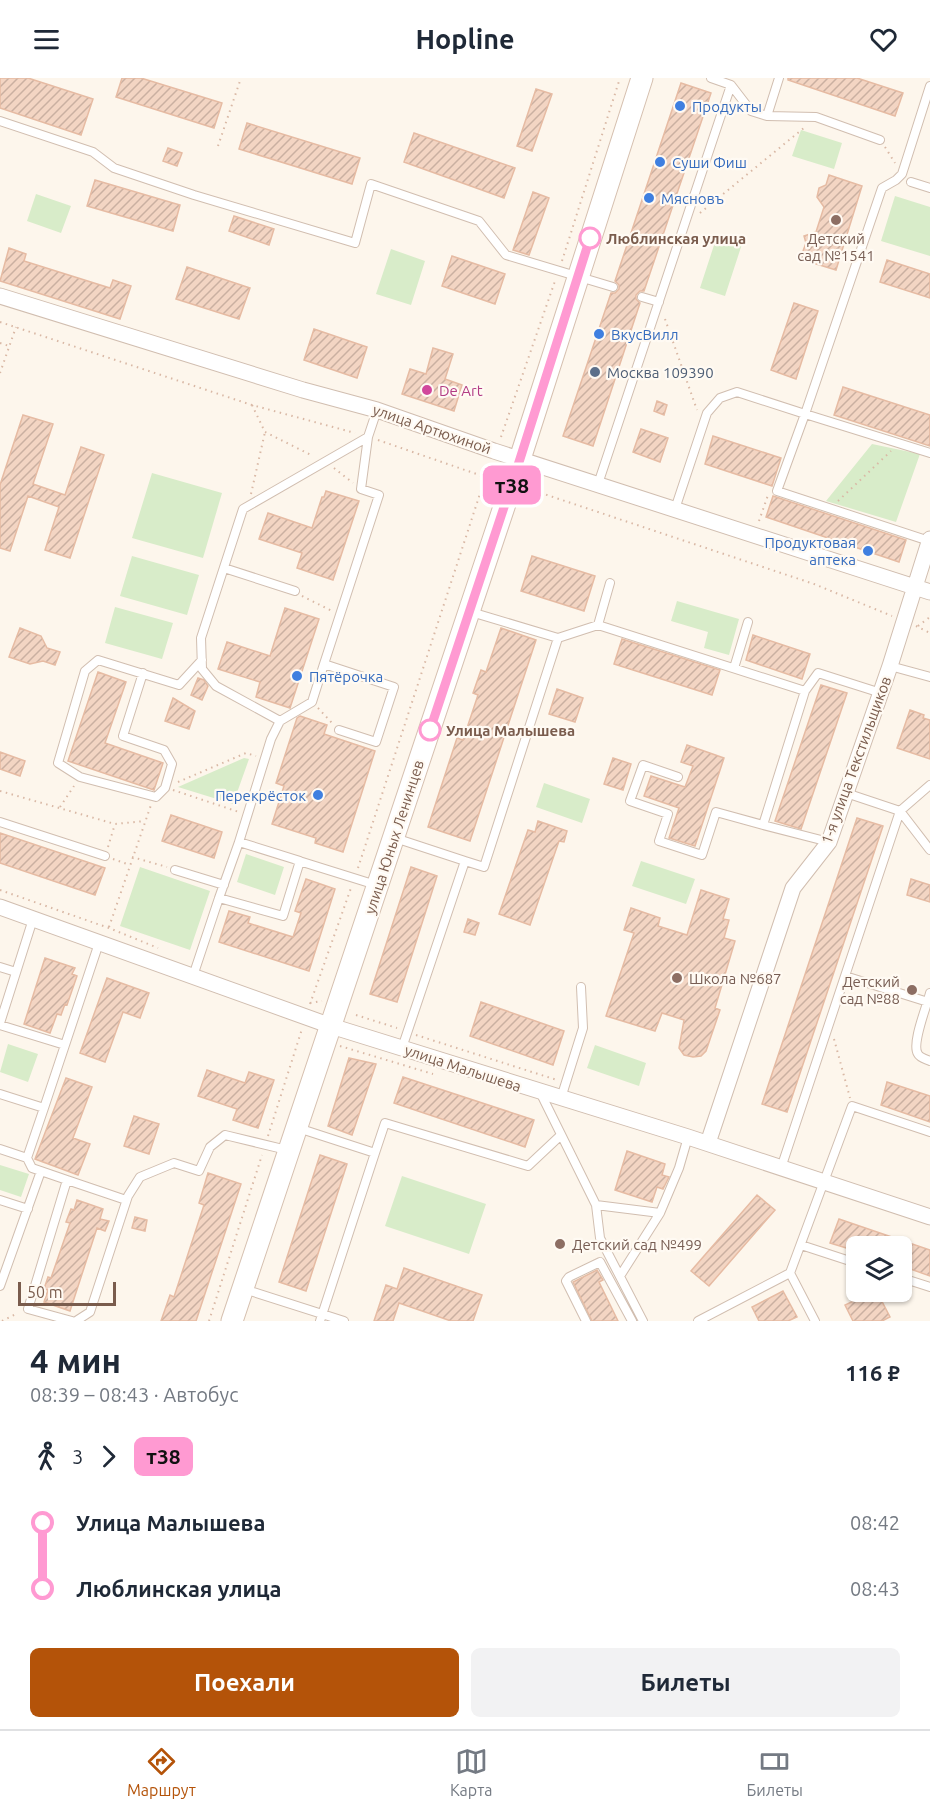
<!DOCTYPE html>
<html lang="ru">
<meta charset="utf-8">
<style>
body{margin:0;font-family:Ubuntu,sans-serif;background:#f2f2f3;color:#1f2937;height:100vh;display:flex;flex-direction:column;font-size:22px;white-space:nowrap}
*{box-sizing:border-box;margin:0}
p{font-size:20px;color:#747a83}
.icon{flex:none;width:33px;height:33px;fill:none;stroke:currentColor;stroke-width:2;stroke-linecap:round;stroke-linejoin:round}
.map{position:relative;height:1243px;overflow:hidden}
.details{display:flex;flex-direction:column;background:#fff;flex:1}
.details>*{flex:none}
.badge{padding:0 12px;border-radius:9px;font-size:21px;line-height:39px}
.buttons{position:absolute;left:846px;top:1158px;display:grid;gap:12px}
.buttons a{display:grid;place-items:center;width:66px;height:66px;border-radius:9px;background:#fff;box-shadow:0 2px 4px #0004;font-size:30px}
.scale{position:absolute;left:18px;bottom:15px;width:98px;box-sizing:border-box;padding-left:6px;border:3px solid #7a5c4d;border-top:0;font-size:16px;line-height:21px;white-space:nowrap;color:#7a5c4d;-webkit-text-stroke:4px #fffaf3;paint-order:stroke}
.map>.badge{position:absolute;translate:-50% -50%;box-shadow:0 0 0 3px #fff}
.legs{display:flex;align-items:center;gap:9px;height:66px;padding:0 30px;font-size:20px}
.legs p{margin-inline-start:auto}
.summary{display:flex;align-items:center;justify-content:space-between;height:102px;padding:0 30px}
h1{font-size:33px;font-weight:700;line-height:45px}
.cta{display:flex;gap:12px;margin-top:auto;padding:12px 30px}
.cta a{flex:1;height:69px;border-radius:9px;background:#b45309;color:#fff;font-size:24px;font-weight:700;line-height:69px;text-align:center}
.cta a+a{background:#f2f2f3;color:#1f2937}
ul{padding:0 30px;list-style:none}
li{display:flex;align-items:center;gap:21px;height:66px;font-size:22px}
li i{display:grid;place-items:center;width:9px;height:100%;margin:0 8px;background:currentColor}
li i::after{content:'';width:15px;height:15px;margin:-8px;border:4px solid;border-radius:50%;background:#fff}
li p{margin-inline-start:auto}
li:first-child i{background:linear-gradient(#0000 50%,currentColor 0)}
li:last-child i{background:linear-gradient(currentColor 50%,#0000 0)}
header{display:flex;justify-content:space-between;align-items:center;height:78px;padding:0 30px;background:#fff;font-size:27px;font-weight:700}
.tab-bar{display:flex;justify-content:space-around;align-items:center;height:84px;border-top:2px solid #e0e1e3;background:#fff;font-size:16px;color:#747a83}
.tab-bar a{display:grid;justify-items:center;gap:3px}
.tab-bar .on{color:#b45309}
.map>svg:first-child{display:block}
.green{fill:#d8ecc9}
.building{fill:url(#building-hatch);stroke:#e6bba3;stroke-width:1.5}
.lines{fill:none;stroke-linecap:round;stroke-linejoin:round}
.service-casing{stroke:#d1beb0;stroke-width:10}
.minor-casing{stroke:#d1beb0;stroke-width:17}
.secondary-casing{stroke:#d6c0b0;stroke-width:23}
.path{stroke:#d9b8a5;stroke-width:2;stroke-dasharray:1.5 4.5;stroke-linecap:butt}
.service{stroke:#fff;stroke-width:8}
.minor{stroke:#fff;stroke-width:15}
.secondary{stroke:#fff;stroke-width:21}
.line-1-casing{stroke:#fff;stroke-width:14}
.line-1{stroke:#ff9ad2;stroke-width:9}
.shop-dot{fill:#3f7fe0;stroke:#fffaf3;stroke-width:2}
.education-dot{fill:#8d6e63;stroke:#fffaf3;stroke-width:2}
.stop-1-dot{fill:#fff;stroke:#ff9ad2;stroke-width:3}
.service-dot{fill:#5c6f8a;stroke:#fffaf3;stroke-width:2}
.hotel-dot{fill:#d1479c;stroke:#fffaf3;stroke-width:2}
.labels{text-anchor:middle;dominant-baseline:central;stroke-width:4.5;stroke-linejoin:round;paint-order:stroke}
.shop-label{font-size:15px;fill:#366cbe;stroke:#fffaf3;text-anchor:start}
.stop-label{font-size:15px;font-weight:bold;fill:#7a5c4d;stroke:#fffaf3;text-anchor:start}
.education-label{font-size:15px;fill:#785e54;stroke:#fffaf3;text-anchor:start}
.service-label{font-size:15px;fill:#4e5e75;stroke:#fffaf3;text-anchor:start}
.hotel-label{font-size:15px;fill:#b23c85;stroke:#fffaf3;text-anchor:start}
.street-label{font-size:15px;fill:#7a5c4d;stroke:#fffaf3}
</style>
<header><svg class="icon" aria-label="menu" viewBox="0 0 24 24"><path d="M4 6h16M4 12h16M4 18h16"/></svg>Hopline<svg class="icon" aria-label="heart" viewBox="0 0 24 24"><path d="M12 20l-8-8c-3-5 5-10 8-4 3-6 11-1 8 4z"/></svg></header>
<div class="map">
<svg width="930" height="1243" viewBox="0 0 930 1243">
<defs>
<pattern id="building-hatch" width="6" height="6" patternUnits="userSpaceOnUse" patternTransform="scale(1.5)"><rect width="6" height="6" fill="#f3d5c3"/><path d="M-1 1l2-2M0 6l6-6M5 7l2-2" fill="none" stroke="#cab0a1"/></pattern>
</defs>
<rect width="100%" height="100%" fill="#fdf6ec"/>
<!-- green -->
<path class="green" d="M801,52L842,65L834,91L792,78Z
M36,116L71,128L61,155L27,143Z
M895,118L930,129V178L881,163Z
M717,158L742,166L725,218L700,210Z
M391,171L425,183L411,227L376,216Z
M872,366L920,376L896,444L826,423Z
M152,395L222,415L203,480L132,460Z
M132,478L199,497L187,537L120,518Z
M677,523L739,541L729,577L704,570L708,554L671,543Z
M115,529L173,545L162,581L105,565Z
M244,680L249,681L233,726L178,709Z
M544,705L590,721L582,745L536,729Z
M246,776L284,789L275,817L237,804Z
M641,783L695,801L686,826L632,808Z
M140,789L210,813L190,872L120,848Z
M8,966L38,976L28,1004L0,994Z
M595,967L646,985L639,1008L587,990Z
M0,1087L29,1096L21,1119L0,1112Z
M402,1098L486,1126L469,1176L385,1148Z"/>
<!-- building -->
<path class="building" d="M0,0H28L93,21L81,57L0,30Z
M122,0H141L222,25L214,50L116,19Z
M788,0H857L903,15L895,38L788,2Z
M681,5L711,15L644,213H640L636,217V221L640,225L593,368L563,358L611,215H615L619,211V207L615,203Z
M536,11L552,16L532,73L517,68Z
M247,45L360,80L352,106L239,71Z
M414,55L515,90L504,120L404,84Z
M168,70L182,75L177,88L163,83Z
M829,97L862,108L836,192L800,181L806,165L804,158L816,154L824,129L817,119L819,110L826,107Z
M95,102L180,127L173,153L87,128Z
M533,114L549,120L529,177L513,172Z
M234,138L274,151L269,167L229,153Z
M9,170L26,176L24,183L110,210L113,202L131,208L120,241L0,203Z
M452,178L505,196L495,226L442,208Z
M887,182L930,196V220L880,204Z
M187,189L250,210L239,241L176,221Z
M794,225L818,233L796,301L771,292Z
M314,251L367,269L357,300L304,282Z
M433,270L453,276L445,301L462,307L454,333L402,316L410,291L426,296Z
M843,309L930,337V368L834,337Z
M657,323L667,327L664,337L654,333Z
M23,337L53,346L33,406L65,417L81,369L104,377L70,480L45,472L59,429L28,418L10,473L0,470V407Z
M641,351L668,360L660,384L633,374Z
M713,358L781,380L772,408L705,386Z
M326,413L359,423L333,502L297,490L302,475L259,461L268,435L312,450L322,419H324Z
M773,418L906,462L899,484L766,439Z
M532,478L595,498L584,533L521,513Z
M285,530L319,541L290,630L256,619L260,604L218,591L227,564L270,578Z
M20,550L41,558L47,570L60,574L55,587L43,583L30,586L9,579Z
M501,550L536,562L470,763L428,749L457,660L463,662L478,617L473,615L481,592L486,594Z
M753,557L810,576L802,601L746,582Z
M622,561L720,592L712,617L614,586Z
M98,594L126,604L105,665L163,685L154,712L68,683Z
M198,600L204,602L208,608L202,622L191,617Z
M821,607L847,615L801,751L775,743Z
M557,611L583,620L575,644L549,636Z
M173,620L195,633L189,651L165,643Z
M910,632L924,637L923,640L930,642V681L897,670Z
M300,638L327,647L324,656L375,673L343,774L315,765L316,760L272,746L284,708L276,705L297,640Z
M687,667L724,680L695,768L669,760L679,730L644,718L651,698L685,709L693,688L681,684Z
M0,674L25,683L20,698L0,691Z
M613,680L631,686L623,712L604,706Z
M171,737L222,754L214,780L162,763Z
M857,740L883,748L787,1034L762,1026Z
M538,743L567,753L564,764L559,763L530,847L499,836L528,752L535,754Z
M0,755L105,790L95,817L0,785Z
M411,789L437,798L397,924L370,916Z
M306,801L335,811L309,893L219,864L229,833L250,839L248,845L293,859L301,835L295,833Z
M911,801L930,807V824L907,817Z
M701,812L729,821L723,841L729,842L724,860L735,863L715,930L720,932L706,973L701,978L693,979L684,977L679,970L684,942L662,935L655,953L606,938L634,855L624,852L631,830L660,840L658,848L687,857Z
M468,841L479,845L475,857L464,854Z
M45,880L75,890L72,896L77,898L67,927L65,926L61,937L57,936L50,955L24,946Z
M107,900L149,915L140,940L123,934L105,984L80,975Z
M481,924L564,953L553,987L470,958Z
M349,980L376,986L352,1057L328,1048Z
M207,992L245,1005L249,994L274,1002L258,1050L233,1042L237,1031L198,1018Z
M403,999L534,1042L525,1069L394,1025Z
M66,1000L92,1009L73,1060L90,1066L78,1097L35,1081Z
M887,1004L930,1018V1044L881,1027Z
M134,1038L159,1046L149,1076L124,1068Z
M627,1073L665,1086L662,1097L669,1099L663,1111L657,1109L652,1124L615,1112Z
M320,1077L347,1086L306,1213L279,1204Z
M208,1095L241,1106L196,1243H161L170,1217L174,1219L204,1127L199,1125Z
M757,1117L775,1132L709,1208L691,1193Z
M77,1122L103,1131L100,1141L109,1143L105,1153L97,1150L70,1233L44,1224L48,1212L44,1211L48,1199L51,1200L70,1145L66,1144L71,1131L74,1132Z
M135,1139L147,1142L145,1153L132,1150Z
M839,1141L930,1172V1198L902,1188V1168H856V1173L830,1165Z
M404,1190L482,1217L473,1243H451L399,1225L393,1243H374L386,1207L397,1211Z
M597,1192L603,1202L599,1204L618,1243H592L573,1204Z
M783,1213L797,1239L788,1243H759L752,1229Z
M872,1214H877L890,1239L882,1243H853L845,1227Z"/>
<g class="lines">
<!-- service casing -->
<g class="service-casing">
<path id="service" d="M711,0L731,7L751,33L767,38L816,39L880,62
M767,38L779,0
M0,43L93,74L114,90L194,117L355,165L371,106L479,143L506,177L613,209
M911,104L930,110
M642,219L659,224
M598,406L731,7
M675,431L707,335L720,320L737,314L805,336L882,110L896,102L902,96L930,8
M929,463L777,413L805,336L930,375
M224,490L295,513
M598,547L610,505
M558,560L598,547L805,613L818,595L881,615
M890,588L930,599
M734,590L748,544
M143,595L123,658L164,672L172,686L165,710L156,719L80,699L58,685L85,593L98,582L179,607L202,582
M805,613L763,747L829,764
M280,643L312,624L324,586
M339,652L376,664L394,609L324,586L379,417L361,411L368,359
M678,699L643,687L630,723L668,736L659,763L702,777L716,734L763,747
M846,715L900,733L930,772
M0,744L105,778
M395,760L465,783L402,970
M239,764L271,661L280,643L216,608L202,591L201,560L243,431L368,359L377,332
M296,782L376,807
M465,783L484,789L558,560L471,534
M175,792L224,807
M0,889L16,894
M193,898L219,820L283,838L300,783L239,764L219,820
M845,898L928,924
M930,915C927,928 911,966 918,976C920,980 926,981 930,983
M0,945L33,841
M0,947L65,967
M540,1014L596,1127L600,1160L643,1243
M0,1016L44,1030L99,865
M561,1020L583,950L581,909
M298,1050L375,1075L320,1243
M0,1071L27,1080L44,1030
M375,1075L385,1045L528,1088L561,1057
M27,1080L32,1090L67,1102L28,1231L72,1243
M781,1090L900,733L930,707
M67,1102L126,1122
M0,1122L28,1131
M596,1127L660,1135L679,1090L688,1059
M801,1167L856,1185
M790,1195L815,1243
M620,1198L660,1135
M902,1200L930,1209
M0,1208L41,1093
M244,1211L344,1243
M76,1243L90,1234L128,1118L140,1099L174,1085L199,1093L210,1069L225,1057L287,1072
M586,1243L566,1203L569,1199L600,1184L632,1243
M698,1243L790,1195L852,1028L930,1054"/>
</g>
<!-- minor casing -->
<g class="minor-casing">
<path id="minor" d="M0,218L303,312L377,332L494,373L930,514
M0,829L331,948L688,1059L930,1139
M708,1065L793,810L829,764L890,588L930,461"/>
</g>
<!-- secondary casing -->
<g class="secondary-casing">
<path id="secondary" d="M232,1243L520,381L642,0"/>
</g>
<!-- path -->
<path class="path" d="M218,68L241,0
M885,69L895,85
M700,135L805,49
M562,183L620,0
M665,241L697,332
M0,244L252,327L355,355
M0,265L9,268
M0,295L16,249
M252,327L265,354L313,378
M501,359L555,203
M378,362L494,402
M334,390L353,405
M529,411L814,506L892,538
M251,416L265,354
M838,423L891,373
M759,443L768,417
M302,518L332,533
M916,548L930,555
M918,548L930,539
M318,630L333,646
M178,704L246,675L256,678
M173,712L239,734
M0,713L115,746L145,743
M60,729L74,708
M108,769L115,746
M132,779L167,789
M113,781L130,787
M358,790L490,385
M0,812L109,850L158,870
M109,849L151,727
M310,925L322,923
M310,926L351,810
M356,937L397,950
M416,957L557,1002
M834,961L850,1020
M340,968L433,996
M268,1058L302,951
M2,1243L18,1235
M209,1243L262,1077"/>
<!-- service -->
<use href="#service" class="service"/>
<!-- minor -->
<use href="#minor" class="minor"/>
<!-- secondary -->
<use href="#secondary" class="secondary"/>
</g>
<g class="lines">
<!-- line-1 casing -->
<g class="line-1-casing">
<path id="line-1" d="M430,652L520,381L590,160"/>
</g>
<!-- line-1 -->
<use href="#line-1" class="line-1"/>
</g>
<!-- markers -->
<g class="shop-dot">
<circle cx="680" cy="28" r="6"/>
<circle cx="660" cy="84" r="6"/>
<circle cx="649" cy="120" r="6"/>
<circle cx="599" cy="256" r="6"/>
<circle cx="868" cy="473" r="6"/>
<circle cx="297" cy="598" r="6"/>
<circle cx="318" cy="717" r="6"/>
</g>
<g class="education-dot">
<circle cx="836" cy="142" r="6"/>
<circle cx="677" cy="900" r="6"/>
<circle cx="912" cy="912" r="6"/>
<circle cx="560" cy="1166" r="6"/>
</g>
<g class="stop-1-dot">
<circle cx="590" cy="160" r="10"/>
<circle cx="430" cy="652" r="10"/>
</g>
<circle class="service-dot" cx="595" cy="294" r="6"/>
<circle class="hotel-dot" cx="427" cy="312" r="6"/>
<g class="labels">
<!-- shop labels -->
<g class="shop-label">
<text x="692" y="28">Продукты</text>
<text x="672" y="84">Суши Фиш</text>
<text x="661" y="120">Мясновъ</text>
<text x="611" y="256">ВкусВилл</text>
<text x="856" y="464" text-anchor="end">Продуктовая<tspan x="856" dy="17">аптека</tspan></text>
<text x="309" y="598">Пятёрочка</text>
<text x="306" y="717" text-anchor="end">Перекрёсток</text>
</g>
<!-- stop labels -->
<g class="stop-label">
<text x="606" y="160">Люблинская улица</text>
<text x="446" y="652">Улица Малышева</text>
</g>
<!-- education labels -->
<g class="education-label">
<text x="836" y="160" text-anchor="middle">Детский<tspan x="836" dy="17">сад №1541</tspan></text>
<text x="689" y="900">Школа №687</text>
<text x="900" y="903" text-anchor="end">Детский<tspan x="900" dy="17">сад №88</tspan></text>
<text x="572" y="1166">Детский сад №499</text>
</g>
<!-- service labels -->
<g class="service-label">
<text x="607" y="294">Москва 109390</text>
</g>
<!-- hotel labels -->
<g class="hotel-label">
<text x="439" y="312">De Art</text>
</g>
<!-- street labels -->
<g class="street-label">
<text transform="translate(432 351) rotate(19)">улица Артюхиной</text>
<text transform="translate(856 682) rotate(-70)">1-я улица Текстильщиков</text>
<text transform="translate(394 759) rotate(-72)">улица Юных Ленинцев</text>
<text transform="translate(463 990) rotate(18)">улица Малышева</text>
</g>
</g>
</svg>
<div class="buttons">
<a><svg class="icon" aria-label="layers" viewBox="0 0 24 24"><path d="M12 4l9 5-9 5-9-5zM3 14l9 5 9-5"/></svg></a>
</div>
<div class="scale">50 m</div>
<b class="badge" style="left:512px;top:407px;background:#ff9ad2;color:#111">т38</b>
</div>
<section class="details">
<div class="summary"><div><h1>4 мин</h1><p>08:39 – 08:43 · Автобус</p></div><b>116 ₽</b></div>
<div class="legs"><svg class="icon" aria-label="walk" viewBox="0 0 24 24"><circle cx="13" cy="4" r="2"/><path d="M13 8l-2 6 4 7M11 14l-3 7M7 12l3-4h3l4 4"/></svg>3<svg class="icon" aria-label="forward" viewBox="0 0 24 24"><path d="M9 5l7 7-7 7"/></svg><b class="badge" style="background:#ff9ad2;color:#111">т38</b></div>
<ul>
<li><i style="color:#ff9ad2"></i><b>Улица Малышева</b><p>08:42</p></li>
<li><i style="color:#ff9ad2"></i><b>Люблинская улица</b><p>08:43</p></li>
</ul>
<div class="cta"><a>Поехали</a><a>Билеты</a></div>
</section>
<nav class="tab-bar">
<a class="on"><svg class="icon" aria-label="directions" viewBox="0 0 24 24"><path d="M12 3l9 9-9 9-9-9zM9 14v-3h6M13 9l2 2-2 2"/></svg>Маршрут</a>
<a><svg class="icon" aria-label="map" viewBox="0 0 24 24"><path d="M3 6l6-2 6 2 6-2v14l-6 2-6-2-6 2zM9 4v14M15 6v14"/></svg>Карта</a>
<a><svg class="icon" aria-label="tickets" viewBox="0 0 24 24"><path d="M3 7h18v10H3zM15 7v10"/></svg>Билеты</a>
</nav>
